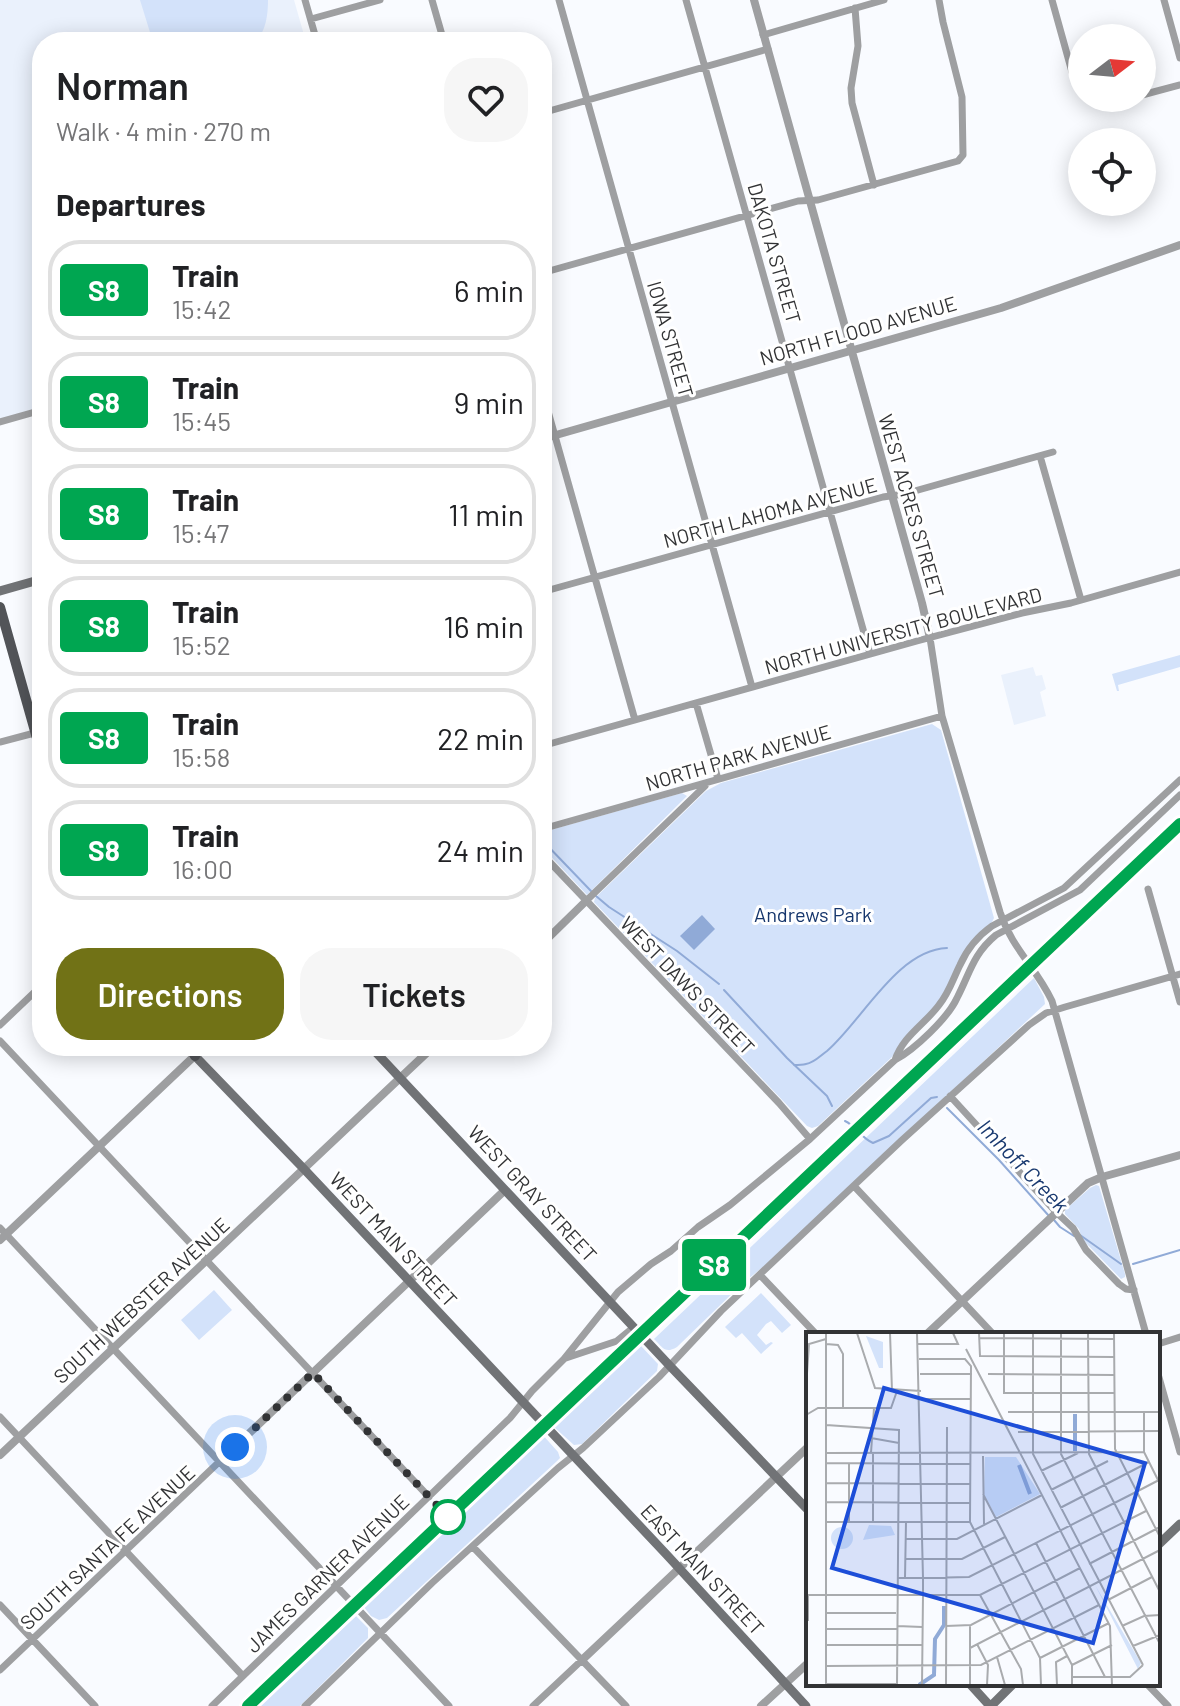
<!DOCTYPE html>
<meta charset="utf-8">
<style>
body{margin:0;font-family:Barlow,sans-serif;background:#f6f6f6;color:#202124;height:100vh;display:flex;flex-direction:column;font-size:30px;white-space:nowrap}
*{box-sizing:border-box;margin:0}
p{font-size:26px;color:#757577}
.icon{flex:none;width:44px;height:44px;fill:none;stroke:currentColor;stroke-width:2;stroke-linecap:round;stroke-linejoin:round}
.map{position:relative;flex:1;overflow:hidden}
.sheet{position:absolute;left:32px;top:32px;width:520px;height:1024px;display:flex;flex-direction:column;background:#fff;border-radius:32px;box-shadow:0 4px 20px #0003}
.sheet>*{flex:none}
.badge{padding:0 16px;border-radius:6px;font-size:28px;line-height:52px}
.needle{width:52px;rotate:74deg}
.controls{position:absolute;left:1068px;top:24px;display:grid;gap:16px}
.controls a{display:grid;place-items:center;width:88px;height:88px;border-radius:50%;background:#fff;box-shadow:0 4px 20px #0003;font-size:40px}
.you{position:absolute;width:40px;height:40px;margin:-20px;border:6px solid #fff;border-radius:50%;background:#1a73e8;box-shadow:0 0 0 12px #1a73e833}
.map>.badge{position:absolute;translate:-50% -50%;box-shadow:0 0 0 4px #fff}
h2{padding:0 24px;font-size:30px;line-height:72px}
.round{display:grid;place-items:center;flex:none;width:84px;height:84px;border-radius:32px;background:#f6f6f6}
.headline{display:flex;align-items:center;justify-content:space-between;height:136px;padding:0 24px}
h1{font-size:38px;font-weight:600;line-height:60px}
.button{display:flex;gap:16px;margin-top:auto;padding:16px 24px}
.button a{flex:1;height:92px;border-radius:32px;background:#717216;color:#fff;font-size:32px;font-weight:600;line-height:92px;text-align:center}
.button a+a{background:#f6f6f6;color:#202124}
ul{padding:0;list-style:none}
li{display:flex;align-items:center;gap:24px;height:100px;margin:0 16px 12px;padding:0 8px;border:4px solid #e0e0e0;border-radius:32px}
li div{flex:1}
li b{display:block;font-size:30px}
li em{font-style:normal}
li .badge{min-width:88px;font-weight:700;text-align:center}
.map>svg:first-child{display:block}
.built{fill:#eaf1fc}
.green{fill:#d3e2fa}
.water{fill:#90aad7}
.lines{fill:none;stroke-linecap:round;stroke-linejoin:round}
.stream{stroke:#90aad7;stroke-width:2}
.minor{stroke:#9e9fa1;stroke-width:7}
.tertiary{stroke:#9e9fa1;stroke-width:8}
.secondary{stroke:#717376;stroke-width:9}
.primary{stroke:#525458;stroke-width:10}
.rail{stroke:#7e7f82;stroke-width:2;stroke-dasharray:12 6;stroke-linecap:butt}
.line-casing{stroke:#fff;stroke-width:18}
.line{stroke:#00a651;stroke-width:12}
.walk{stroke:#323335;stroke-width:8;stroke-dasharray:0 14.4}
.stop-dot{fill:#fff;stroke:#00a651;stroke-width:4}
.labels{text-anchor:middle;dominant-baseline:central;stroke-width:6;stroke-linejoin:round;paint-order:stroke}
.street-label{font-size:20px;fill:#323335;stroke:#fff}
.park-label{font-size:20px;fill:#16366c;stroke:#fff}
.water-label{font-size:22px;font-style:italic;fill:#1b3b71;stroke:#fff}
.inset-river{fill:none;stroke:#90aad7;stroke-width:4}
.inset-road{fill:none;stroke:#a9abae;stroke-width:2}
.view{fill:#1d4ed8;fill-opacity:0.15;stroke:#1d4ed8;stroke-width:4}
.inset-edge{fill:none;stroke:#323335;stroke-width:4}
</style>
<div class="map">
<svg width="1180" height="1706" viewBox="0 0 1180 1706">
<rect width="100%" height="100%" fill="#f9fbff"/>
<!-- built -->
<path class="built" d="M0,0H294L306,42H42V407L0,419Z
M1033,667L1036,676L1042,675L1046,689L1040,692L1046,716L1014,725L1001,675Z"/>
<!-- green -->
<path class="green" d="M140,0H268C268,15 266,30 256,42H153Z
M1180,655V667L1118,685L1119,691H1117L1112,674Z
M932,724L941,730L994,918L992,922L984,929L942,998L901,1043L892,1057L818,1126L812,1128L807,1126L594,902L595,898L706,791L721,783Z
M682,793L687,796L587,895L542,847V834L547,831Z
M1034,978L1044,997L1045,1004L764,1266L741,1285L677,1347C665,1354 663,1348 654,1339Z
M1096,1185L1099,1186L1125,1274V1277L1121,1279L1082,1239L1079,1229L1065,1214V1210L1090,1188Z
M214,1290L232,1310L199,1340L181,1320Z
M761,1293L791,1325L782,1333L771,1321L766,1324L757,1335L766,1345L771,1342L773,1343L761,1354L742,1333L736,1338L725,1327Z
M641,1346L658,1364L657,1371L582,1444L574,1445L554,1427Z
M541,1433L558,1452L560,1458L556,1462L387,1618L379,1620L371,1616L364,1607Z
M356,1616L368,1628V1638L300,1706H260Z"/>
<!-- water -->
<path class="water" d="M702,915L715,929L694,950L680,936Z"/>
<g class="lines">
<!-- stream -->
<path class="stream" d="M542,840L591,891
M596,896L609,907L677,951L719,984
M724,990L787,1058L827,1096L832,1106
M794,1065C798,1065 802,1065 806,1064C814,1063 820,1056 827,1051C862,1021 897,950 947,948
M947,1108L999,1160L1049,1216
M845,1121C856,1126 861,1138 873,1143L889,1136L931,1098L937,1097
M1054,1220L1060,1227L1074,1236
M1080,1235L1121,1264
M1133,1264L1180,1250"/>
<!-- minor -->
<path class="minor" d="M305,0L317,42
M432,0L444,42
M559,0L752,687
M686,0L870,654
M1052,0L1072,72L1082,88
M1164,0L1180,58
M855,8L858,46L851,88L852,103L874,185
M311,19L380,0
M763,35L884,0
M1142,95L1180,85
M1098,98L1115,101L1130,98
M542,113L768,49
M542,273L798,201L818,200L958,161L963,155L962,97L943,22L939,0
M542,390L635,720
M0,422L42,410
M1040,456L1081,600
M542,592L883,497L904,494L1053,452
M930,638L942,716L1000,912C1012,949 1036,967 1052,1001L1146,1334
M696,703L718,779
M0,742L42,731
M542,746L917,641L1022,613L1071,603L1180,572
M542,829L942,716
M542,854L779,1103L810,1139
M1148,889L1180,1002
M586,901L705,786
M0,1025L42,985
M0,1041L429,1497
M895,1060C903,1036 925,1024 939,1005C949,993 953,979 960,965C967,949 978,936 992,926L1064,888L1180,780
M950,1096L1056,1212L1073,1228L1086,1250L1119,1284L1126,1289L1134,1290
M854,1186L993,1334
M0,1228L449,1706
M760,1275L816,1334
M1158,1344L1180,1337
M566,1358L617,1341L634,1327
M1158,1374L1180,1452
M0,1417L243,1676
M473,1547L626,1706
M0,1605L95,1706
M0,1670L219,1462
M1147,1684L1168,1706
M212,1706L510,1418L532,1391L564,1359L618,1292L651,1264L671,1251L698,1227L730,1205L810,1139L895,1060C914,1050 948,1018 957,998C970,973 973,954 996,935L1080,890L1180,795
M305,1706L432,1583L558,1468L583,1448L659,1377L721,1311L901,1141L1029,1025L1046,1013L1065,1007L1180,974
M533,1706L582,1660"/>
<!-- tertiary -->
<path class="tertiary" d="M754,0L922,603L930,638
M542,439L1001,308L1180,245
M542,944L586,901
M0,1240L205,1046
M927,1334L1088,1183L1102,1177L1180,1155
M0,1455L434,1046
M219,1462L505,1190
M582,1660L808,1447
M761,1706L808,1663"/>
<!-- secondary -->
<path class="secondary" d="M0,591L42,579
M370,1046L670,1366L808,1510
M195,1056L304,1169L666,1554L806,1706
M1158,1545L1180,1524
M970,1684L990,1706
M991,1706L1013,1684"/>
<!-- primary -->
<path class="primary" d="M0,607L42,756
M189,1046L195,1056"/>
<!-- rail -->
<path class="rail" d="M248,1706L1180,824"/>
</g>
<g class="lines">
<!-- line casing -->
<g class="line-casing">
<path id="line" d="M248,1706L1180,824"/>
</g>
<!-- line -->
<use href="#line" class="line"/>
<!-- walk -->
<path class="walk" d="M235,1447L313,1373L448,1517"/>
</g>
<!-- markers -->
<circle class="stop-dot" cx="448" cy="1517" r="16"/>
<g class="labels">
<!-- street labels -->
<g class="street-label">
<text transform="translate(775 253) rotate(74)">DAKOTA STREET</text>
<text transform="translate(858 330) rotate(-16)">NORTH FLOOD AVENUE</text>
<text transform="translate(671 339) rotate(74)">IOWA STREET</text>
<text transform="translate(912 506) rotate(74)">WEST ACRES STREET</text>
<text transform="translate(770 512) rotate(-15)">NORTH LAHOMA AVENUE</text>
<text transform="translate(903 630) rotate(-15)">NORTH UNIVERSITY BOULEVARD</text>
<text transform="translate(738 757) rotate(-16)">NORTH PARK AVENUE</text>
<text transform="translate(688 985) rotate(46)">WEST DAWS STREET</text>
<text transform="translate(533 1193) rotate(47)">WEST GRAY STREET</text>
<text transform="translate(394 1239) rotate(47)">WEST MAIN STREET</text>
<text transform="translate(141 1300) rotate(-43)">SOUTH WEBSTER AVENUE</text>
<text transform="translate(107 1547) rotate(-43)">SOUTH SANTA FE AVENUE</text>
<text transform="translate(703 1569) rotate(47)">EAST MAIN STREET</text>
<text transform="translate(327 1573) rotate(-44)">JAMES GARNER AVENUE</text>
</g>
<!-- park labels -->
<g class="park-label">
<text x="813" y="914">Andrews Park</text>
</g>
<!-- water labels -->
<g class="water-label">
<text transform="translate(1024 1165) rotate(46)">Imhoff Creek</text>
</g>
</g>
<!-- overview -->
<g transform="translate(806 1332)">
<rect width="354" height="354" fill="#f9fbff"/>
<path d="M60,4L77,10V36H73ZM179,125H210L234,162L190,185L178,163ZM63,193L85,194L89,203L57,208ZM25 206a11 11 0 1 1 22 0a11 11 0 1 1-22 0ZM289,253L335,331L332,337Z" fill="#d3e2fa"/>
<path class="inset-river" d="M269,82V119M213,133L224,162M113,353L128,343L129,307L138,293V274"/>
<path class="inset-road" d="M20,1V353M51,1L69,56L115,59M84,1L86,59M173,1L174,24L308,25M198,1V61H308M227,1V122L337,333M255,1V122L354,312M282,1L283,122L354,260M308,1L309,117L354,205M173,6L308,7M20,12L32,13L37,22V76M112,12H152L147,1M160,17L304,294L306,353M113,27H159L165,34L164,190L234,326L235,353M114,42H166M182,42L308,43M0,56L3,12L20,7M116,67H165M202,80H354M338,80V120L354,152M0,83L12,76H85L91,59M20,93L93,98L91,353M212,100L354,99M65,106L93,111M20,121L338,120M65,121L68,76M177,124L178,192M20,131L164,132M235,139L272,121M20,151L164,152M245,158L302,129M330,160L353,148M177,162L266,333V353M20,170L164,171M254,176L343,130M20,190H164M43,190V132M67,190V121M100,207H151L236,163M230,211L299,345M100,227H156L199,205M283,232L354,195M91,246H117L111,1M99,246L100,190M0,263H174L340,179M117,263V246L163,245L330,160M174,263L215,337L217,353M302,268L346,245M21,281H90M2,289V264M91,294L116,295M140,294L165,293L274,236M316,294L338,284L354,283M21,297H91M171,312L182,333L181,353M20,313H116M327,314L354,303M164,316L354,218M191,325L199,353M234,326L303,291M266,333L306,313M20,334L175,333L293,273M266,345H324L337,333M21,352H91M116,353L117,263M140,353L141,95M164,353V294M251,353L250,330L261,324"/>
<path class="view" d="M78,56L339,131L287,311L26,236Z"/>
<rect width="354" height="354" class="inset-edge"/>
</g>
</svg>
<div class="controls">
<a><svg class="needle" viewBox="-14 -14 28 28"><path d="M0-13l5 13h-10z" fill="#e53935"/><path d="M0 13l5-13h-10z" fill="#757577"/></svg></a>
<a><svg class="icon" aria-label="locate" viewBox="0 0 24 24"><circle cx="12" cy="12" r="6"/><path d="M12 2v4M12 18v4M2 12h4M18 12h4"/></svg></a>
</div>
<div class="you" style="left:235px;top:1447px"></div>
<b class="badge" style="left:714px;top:1265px;background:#00a651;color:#fff">S8</b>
<section class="sheet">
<div class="headline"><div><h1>Norman</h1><p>Walk · 4 min · 270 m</p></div><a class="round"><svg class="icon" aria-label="heart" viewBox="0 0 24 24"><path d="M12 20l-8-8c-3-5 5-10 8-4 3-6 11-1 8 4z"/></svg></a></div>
<h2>Departures</h2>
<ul>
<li><span class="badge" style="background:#00a651;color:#fff">S8</span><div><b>Train</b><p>15:42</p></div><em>6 min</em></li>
<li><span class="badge" style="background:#00a651;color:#fff">S8</span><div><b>Train</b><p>15:45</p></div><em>9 min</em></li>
<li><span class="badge" style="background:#00a651;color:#fff">S8</span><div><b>Train</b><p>15:47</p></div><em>11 min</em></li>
<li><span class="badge" style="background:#00a651;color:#fff">S8</span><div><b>Train</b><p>15:52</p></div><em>16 min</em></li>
<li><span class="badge" style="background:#00a651;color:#fff">S8</span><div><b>Train</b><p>15:58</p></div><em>22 min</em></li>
<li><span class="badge" style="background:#00a651;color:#fff">S8</span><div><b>Train</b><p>16:00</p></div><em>24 min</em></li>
</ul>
<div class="button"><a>Directions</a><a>Tickets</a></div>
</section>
</div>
